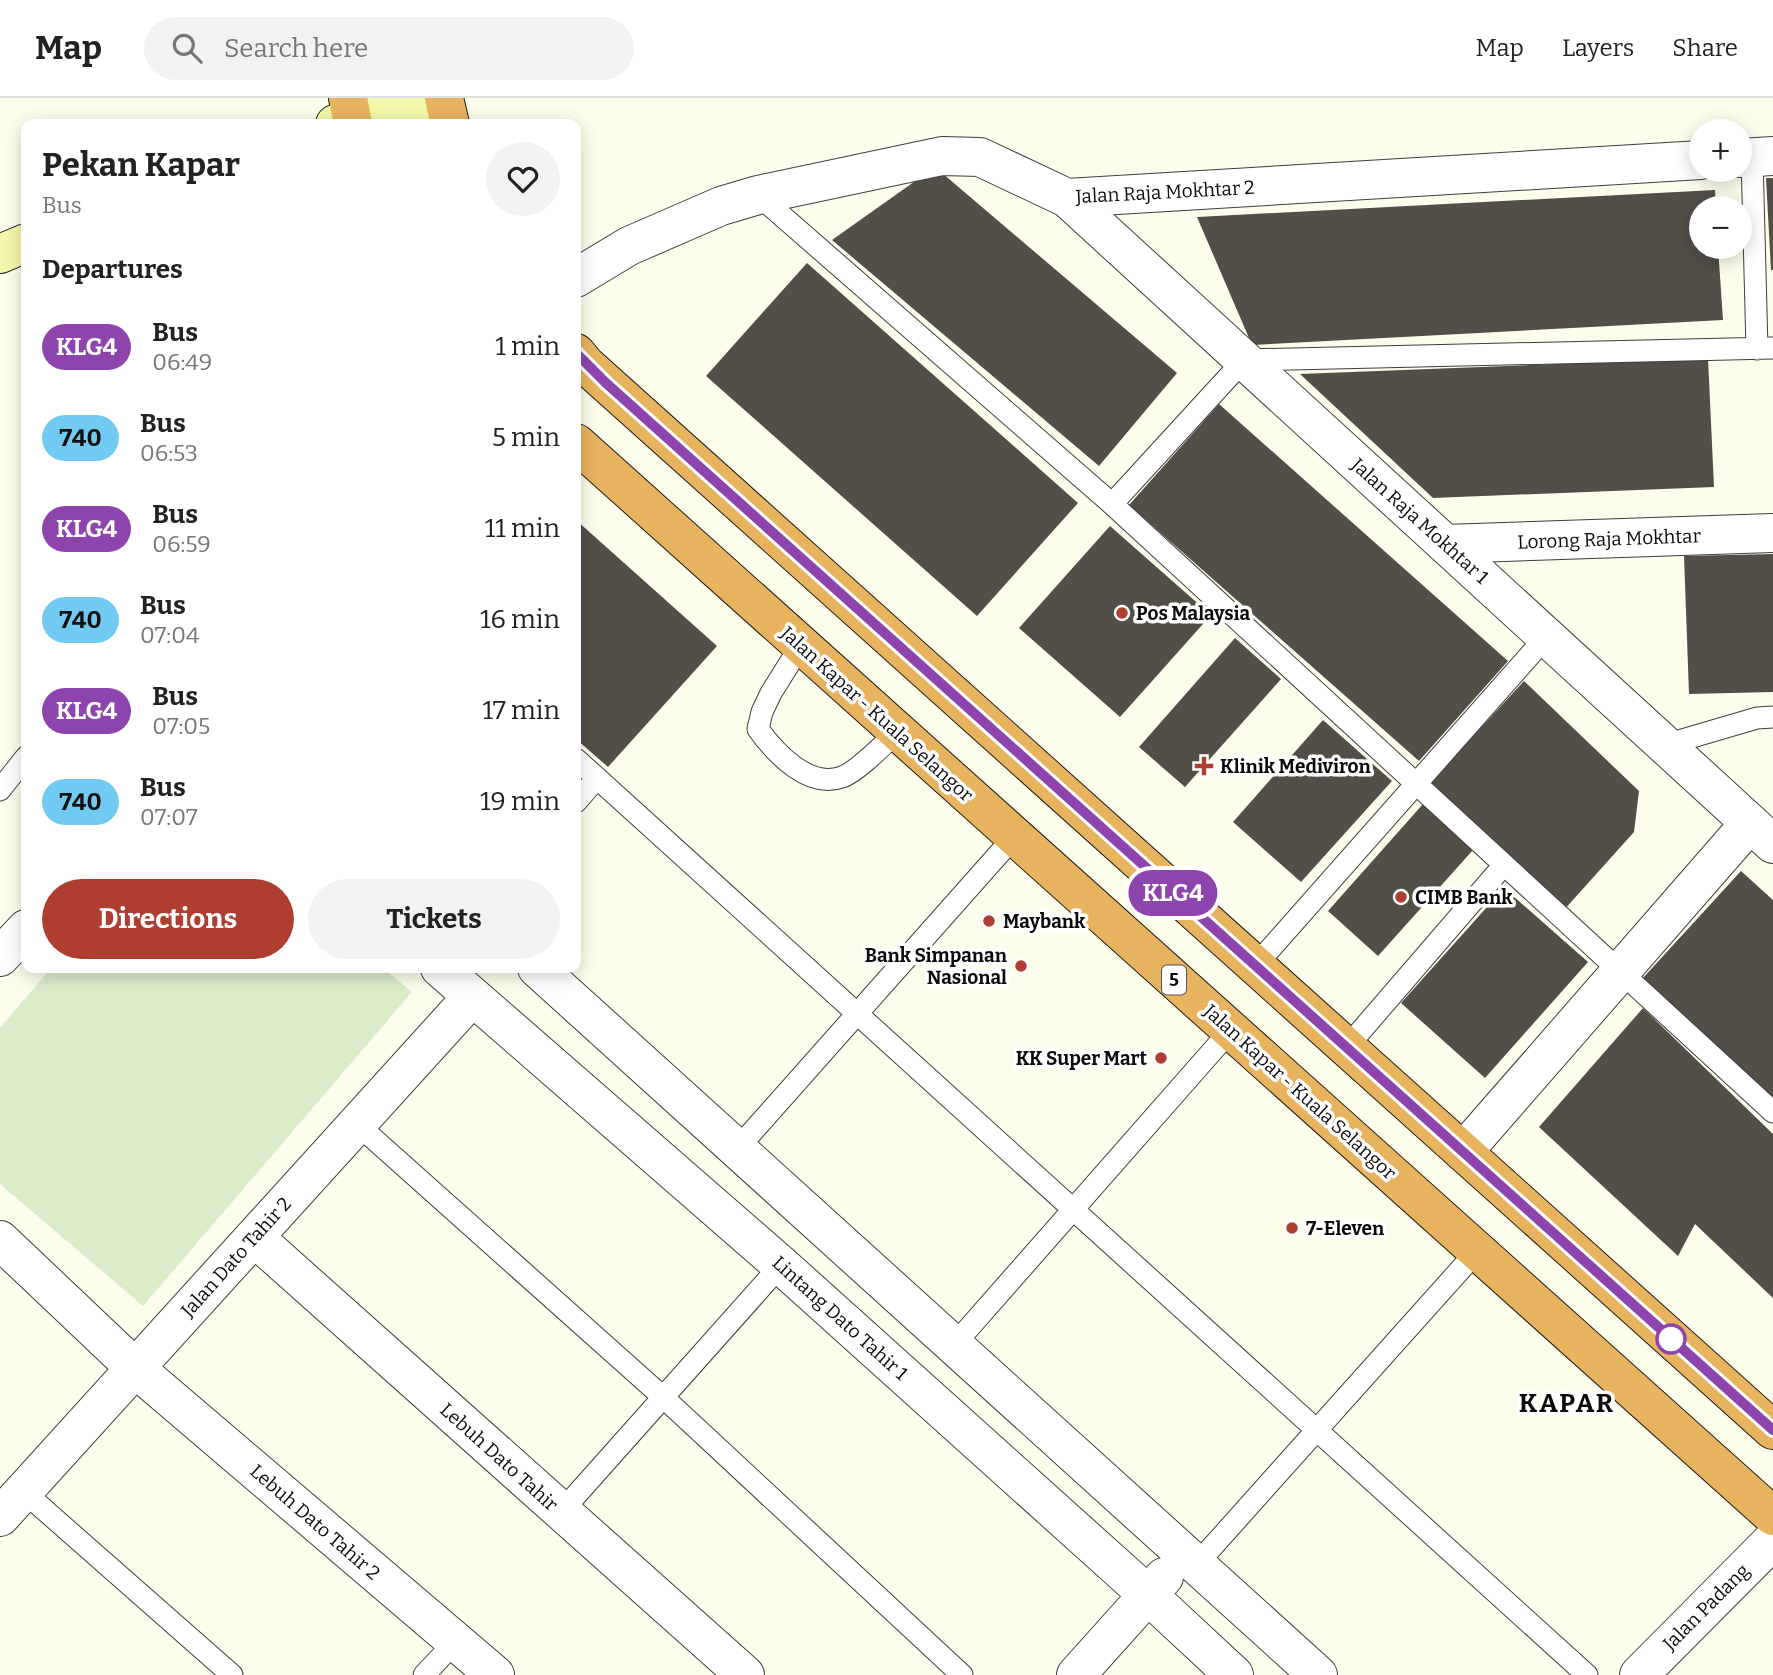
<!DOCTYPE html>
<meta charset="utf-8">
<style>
body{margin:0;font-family:Bitter,serif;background:#f2f2f2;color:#222;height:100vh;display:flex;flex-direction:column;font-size:26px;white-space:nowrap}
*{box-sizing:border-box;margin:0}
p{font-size:23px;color:#767676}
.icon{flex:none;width:38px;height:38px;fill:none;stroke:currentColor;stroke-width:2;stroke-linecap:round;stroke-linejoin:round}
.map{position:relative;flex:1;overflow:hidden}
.details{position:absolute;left:21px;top:21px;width:560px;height:854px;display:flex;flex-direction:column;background:#fff;border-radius:14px;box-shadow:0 4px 18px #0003}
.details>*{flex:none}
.badge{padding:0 14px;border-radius:23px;font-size:24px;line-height:46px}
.fabs{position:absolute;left:1689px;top:21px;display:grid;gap:14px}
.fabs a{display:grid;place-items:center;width:63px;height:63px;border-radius:50%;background:#fff;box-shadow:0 4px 18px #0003;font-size:35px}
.map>.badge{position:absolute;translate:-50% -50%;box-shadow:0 0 0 4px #fff}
h2{padding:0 21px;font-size:26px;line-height:63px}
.round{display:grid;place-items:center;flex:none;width:74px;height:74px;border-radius:37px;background:#f2f2f2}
.summary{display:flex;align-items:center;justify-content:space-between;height:119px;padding:0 21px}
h1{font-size:33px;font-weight:700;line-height:52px}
.primary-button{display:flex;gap:14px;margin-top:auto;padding:14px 21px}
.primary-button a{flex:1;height:80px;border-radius:42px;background:#ae3e30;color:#fff;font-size:28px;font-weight:700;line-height:80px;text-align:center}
.primary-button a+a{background:#f2f2f2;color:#222}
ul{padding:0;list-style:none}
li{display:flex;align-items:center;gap:21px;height:91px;padding:0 21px}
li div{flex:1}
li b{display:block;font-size:26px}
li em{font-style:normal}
li .badge{min-width:77px;font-weight:700;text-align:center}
header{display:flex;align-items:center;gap:42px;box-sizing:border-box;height:98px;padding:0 35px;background:#fff;border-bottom:2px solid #e0e0e0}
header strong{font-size:33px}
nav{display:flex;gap:38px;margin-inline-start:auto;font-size:24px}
.search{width:490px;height:63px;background:#f2f2f2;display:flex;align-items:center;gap:18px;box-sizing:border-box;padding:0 24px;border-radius:38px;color:#767676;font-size:26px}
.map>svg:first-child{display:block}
.pitch{fill:#daecc9}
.building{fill:#534e48}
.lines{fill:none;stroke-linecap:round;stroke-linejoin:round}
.lane-casing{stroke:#3e3e3e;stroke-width:23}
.street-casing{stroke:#3e3e3e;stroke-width:40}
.secondary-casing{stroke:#2d2d2d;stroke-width:40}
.highway-casing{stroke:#1c1c1c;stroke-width:40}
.lane{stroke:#fff;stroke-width:21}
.street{stroke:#fff;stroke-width:38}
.secondary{stroke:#f4f8ab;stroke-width:38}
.highway{stroke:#e8b35e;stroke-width:38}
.line-casing{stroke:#fff;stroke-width:16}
.line{stroke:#8e44ad;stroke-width:10}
.poi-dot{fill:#ae3e30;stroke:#fff;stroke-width:2.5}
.stop-dot{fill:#fff;stroke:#8e44ad;stroke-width:3.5}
.labels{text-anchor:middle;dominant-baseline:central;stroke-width:7;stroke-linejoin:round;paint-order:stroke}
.shield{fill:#fff;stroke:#545454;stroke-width:2}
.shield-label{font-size:18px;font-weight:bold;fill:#0b0b0b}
.street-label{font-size:19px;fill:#0b0b0b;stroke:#fff}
.poi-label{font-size:19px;font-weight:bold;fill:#0b0b0b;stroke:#fff;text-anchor:start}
.district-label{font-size:26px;font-weight:bold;letter-spacing:2px;fill:#0b0b0b;stroke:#fff}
</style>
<header>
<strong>Map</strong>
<div class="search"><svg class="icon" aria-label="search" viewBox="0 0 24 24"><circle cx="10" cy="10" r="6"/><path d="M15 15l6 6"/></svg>Search here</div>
<nav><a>Map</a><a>Layers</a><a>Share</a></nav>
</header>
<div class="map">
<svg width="1773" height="1577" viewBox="0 0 1773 1577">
<rect width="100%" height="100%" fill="#fdfdeb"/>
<!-- pitch -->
<path class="pitch" d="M51,870H383L412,894L143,1208L0,1086V930Z"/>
<!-- building -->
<path class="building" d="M935,69L1177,275L1099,368L832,142Z
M1766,80H1773V172H1771Z
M1715,92L1716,110H1701V149H1718L1723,222L1252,247L1197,119Z
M807,165L1078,405L977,518L706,278Z
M1708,260L1714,389L1433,400L1300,276Z
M1219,306L1508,563L1419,663L1129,407Z
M576,422L717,548L608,669L576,641Z
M1110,428L1211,517L1120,619L1019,530Z
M1773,456V594L1689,596L1684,458Z
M1235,540L1281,581L1185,689L1139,649Z
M1524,583L1639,693L1634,734L1563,813L1428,687Z
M1323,622L1392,683L1301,784L1233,724Z
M1423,706L1473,752L1378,858L1328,813Z
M1741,773L1773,802V1002L1642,881Z
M1504,790L1588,864L1485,980L1401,905Z
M1643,910L1773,1036V1200L1695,1126L1678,1158L1539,1029Z"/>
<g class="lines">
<!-- lane casing -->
<g class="lane-casing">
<path id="lane" d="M1752,59L1757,251
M758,97L1112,406L1773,1014
M1112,406L1244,262L1773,250
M801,547L771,595L762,614L758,631C776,656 809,691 842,679C857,674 885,645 897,634
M1665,647L1757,620L1773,619
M576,661L1587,1577
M0,692L26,659
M576,704L597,680
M1255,868L1546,539
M1347,949L1503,768
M357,1026L664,1300L962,1577
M737,1051L1014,739
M953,1248L1230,933
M23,1393L232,1577
M561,1414L781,1167
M1196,1467L1478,1152
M424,1577L455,1544"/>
</g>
<!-- street casing -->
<g class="street-casing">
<path id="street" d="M1740,60L1773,58
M1067,100L1773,746
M576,180L629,148L721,108L758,97L942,58L980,59L1067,100L1701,62
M1445,446L1773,435
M0,859L26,831
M440,870L781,1167L1148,1497L1234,1577
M537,870L1318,1577
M1463,1054L1750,725
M254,1139L745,1577
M0,1142L135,1270L495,1577
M0,1419L472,899
M1076,1577L1164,1479
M1639,1577L1773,1442"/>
</g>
<!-- secondary casing -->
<g class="secondary-casing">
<path id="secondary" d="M335,26L352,21L445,10
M0,156L26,145"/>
</g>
<!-- highway casing -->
<g class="highway-casing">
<path id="highway" d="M348,0L353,26
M444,0L450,26
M576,255L586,267L1773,1332
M576,345L1773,1418"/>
</g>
<!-- lane -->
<use href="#lane" class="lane"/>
<!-- street -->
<use href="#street" class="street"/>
<!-- secondary -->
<use href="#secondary" class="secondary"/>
<!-- highway -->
<use href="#highway" class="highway"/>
</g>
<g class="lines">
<!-- line casing -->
<g class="line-casing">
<path id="line" d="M576,255L606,285L1773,1332"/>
</g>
<!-- line -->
<use href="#line" class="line"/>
</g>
<!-- markers -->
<g class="poi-dot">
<circle cx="1122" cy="515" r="7"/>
<path d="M1200.5 657.5h7v7h7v7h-7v7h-7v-7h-7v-7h7z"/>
<circle cx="1401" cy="799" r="7"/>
<circle cx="989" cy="823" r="7"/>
<circle cx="1021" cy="868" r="7"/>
<circle cx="1161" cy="960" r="7"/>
<circle cx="1292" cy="1130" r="7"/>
</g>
<circle class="stop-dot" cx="1671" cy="1241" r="14"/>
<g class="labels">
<!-- shield labels -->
<rect class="shield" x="1162" y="867.5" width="24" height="29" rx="5"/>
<g class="shield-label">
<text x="1174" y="882">5</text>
</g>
<!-- street labels -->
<g class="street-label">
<text transform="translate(1165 94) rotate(-3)">Jalan Raja Mokhtar 2</text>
<text transform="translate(1420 423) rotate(42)">Jalan Raja Mokhtar 1</text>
<text transform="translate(1609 441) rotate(-2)">Lorong Raja Mokhtar</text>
<text transform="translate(877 616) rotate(42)">Jalan Kapar - Kuala Selangor</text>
<text transform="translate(1300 994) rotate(42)">Jalan Kapar - Kuala Selangor</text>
<text transform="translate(236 1159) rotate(-48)">Jalan Dato Tahir 2</text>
<text transform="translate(840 1220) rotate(42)">Lintang Dato Tahir 1</text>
<text transform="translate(499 1359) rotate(42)">Lebuh Dato Tahir</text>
<text transform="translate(315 1424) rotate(41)">Lebuh Dato Tahir 2</text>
<text transform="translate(1706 1509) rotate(-45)">Jalan Padang</text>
</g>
<!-- poi labels -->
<g class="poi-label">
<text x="1136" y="515">Pos Malaysia</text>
<text x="1220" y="668">Klinik Mediviron</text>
<text x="1415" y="799">CIMB Bank</text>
<text x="1003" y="823">Maybank</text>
<text x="1007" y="857" text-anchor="end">Bank Simpanan<tspan x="1007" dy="22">Nasional</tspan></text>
<text x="1147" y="960" text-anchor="end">KK Super Mart</text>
<text x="1306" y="1130">7-Eleven</text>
</g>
<!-- district labels -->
<g class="district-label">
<text x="1567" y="1305">KAPAR</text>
</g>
</g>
</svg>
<div class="fabs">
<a>+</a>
<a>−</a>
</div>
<b class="badge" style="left:1173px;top:795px;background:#8e44ad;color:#fff">KLG4</b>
<section class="details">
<div class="summary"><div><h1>Pekan Kapar</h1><p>Bus</p></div><a class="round"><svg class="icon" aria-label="heart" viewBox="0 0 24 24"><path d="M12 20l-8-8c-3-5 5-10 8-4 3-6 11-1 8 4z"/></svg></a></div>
<h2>Departures</h2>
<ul>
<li><span class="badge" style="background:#8e44ad;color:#fff">KLG4</span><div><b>Bus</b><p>06:49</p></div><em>1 min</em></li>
<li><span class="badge" style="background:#71caf2;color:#111">740</span><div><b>Bus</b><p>06:53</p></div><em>5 min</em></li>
<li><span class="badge" style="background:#8e44ad;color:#fff">KLG4</span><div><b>Bus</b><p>06:59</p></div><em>11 min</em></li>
<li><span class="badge" style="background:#71caf2;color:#111">740</span><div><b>Bus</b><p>07:04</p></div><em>16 min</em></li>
<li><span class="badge" style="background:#8e44ad;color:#fff">KLG4</span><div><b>Bus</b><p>07:05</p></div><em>17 min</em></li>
<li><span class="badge" style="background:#71caf2;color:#111">740</span><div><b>Bus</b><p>07:07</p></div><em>19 min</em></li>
</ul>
<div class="primary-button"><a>Directions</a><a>Tickets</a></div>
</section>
</div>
